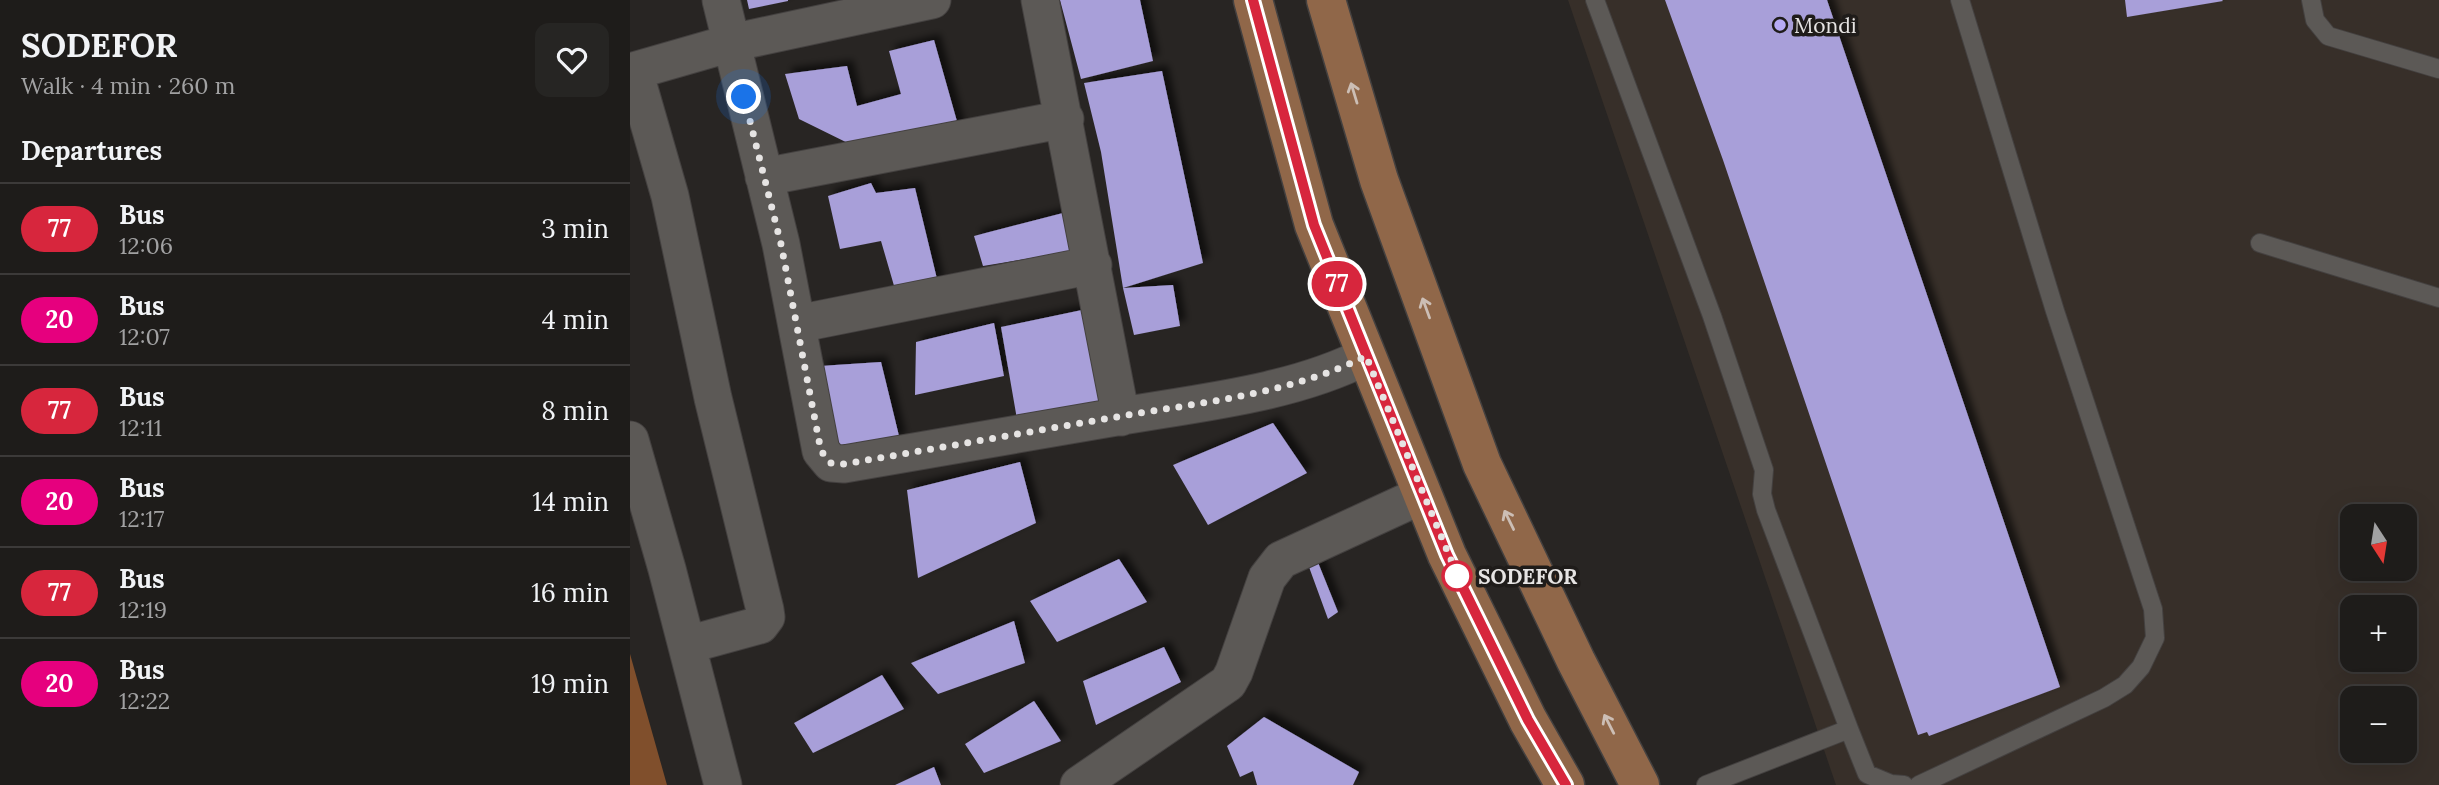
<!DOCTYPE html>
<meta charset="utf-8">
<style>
body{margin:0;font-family:Lora,serif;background:#262523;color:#f1f3f6;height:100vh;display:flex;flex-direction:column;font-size:26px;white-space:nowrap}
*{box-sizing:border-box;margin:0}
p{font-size:23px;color:#a1a1a2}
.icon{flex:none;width:38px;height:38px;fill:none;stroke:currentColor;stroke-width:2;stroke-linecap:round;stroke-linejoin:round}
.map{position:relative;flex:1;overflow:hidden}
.sheet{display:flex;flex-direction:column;background:#1e1c1a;width:630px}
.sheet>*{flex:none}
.badge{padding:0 14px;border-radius:23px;font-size:24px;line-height:46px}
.needle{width:46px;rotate:168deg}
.tools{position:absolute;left:1710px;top:504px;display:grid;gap:14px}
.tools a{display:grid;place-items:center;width:77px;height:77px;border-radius:14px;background:#1e1c1a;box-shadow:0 7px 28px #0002,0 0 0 2px #3c3a39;font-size:35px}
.you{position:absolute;width:35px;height:35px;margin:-18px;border:5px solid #fff;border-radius:50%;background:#1a73e8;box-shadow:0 0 0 10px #1a73e833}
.map>.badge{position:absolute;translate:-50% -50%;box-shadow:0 0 0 4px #fff}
h2{padding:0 21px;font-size:26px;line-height:63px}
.round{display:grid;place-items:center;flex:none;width:74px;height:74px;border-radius:14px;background:#262523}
.overview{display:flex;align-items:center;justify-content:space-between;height:119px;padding:0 21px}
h1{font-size:33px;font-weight:700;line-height:52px}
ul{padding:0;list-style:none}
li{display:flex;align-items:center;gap:21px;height:91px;padding:0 21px;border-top:2px solid #3c3a39}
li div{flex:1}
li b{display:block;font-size:26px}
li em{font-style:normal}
li .badge{min-width:77px;font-weight:700;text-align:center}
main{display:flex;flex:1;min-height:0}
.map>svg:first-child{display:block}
.built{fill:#372f29;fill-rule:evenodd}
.forest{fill:#804f2c}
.building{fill:#a89fd9;filter:url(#shadow)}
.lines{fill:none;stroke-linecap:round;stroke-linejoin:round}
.service-casing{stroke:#444140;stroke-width:20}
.minor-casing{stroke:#444140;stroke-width:39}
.primary-casing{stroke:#444140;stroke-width:41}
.service{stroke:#5c5956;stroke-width:18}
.minor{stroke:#5c5956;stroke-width:37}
.primary{stroke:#906749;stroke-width:38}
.oneway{stroke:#ccbeb5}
.line-casing{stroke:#fff;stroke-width:16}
.line{stroke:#d7263d;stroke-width:10}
.walk{stroke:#e6e4e3;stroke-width:7;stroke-dasharray:0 12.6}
.poi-dot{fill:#b7abf7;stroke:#1f1c1a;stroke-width:2.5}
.stop-dot{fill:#fff;stroke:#d7263d;stroke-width:3.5}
.labels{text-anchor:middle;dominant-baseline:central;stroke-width:7;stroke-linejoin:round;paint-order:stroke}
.poi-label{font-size:21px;fill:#e6e4e3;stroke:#1f1c1a;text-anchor:start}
.stop-label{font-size:21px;font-weight:bold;fill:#e6e4e3;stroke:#1f1c1a;text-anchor:start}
</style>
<main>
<section class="sheet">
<div class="overview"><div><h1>SODEFOR</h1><p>Walk · 4 min · 260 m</p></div><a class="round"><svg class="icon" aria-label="heart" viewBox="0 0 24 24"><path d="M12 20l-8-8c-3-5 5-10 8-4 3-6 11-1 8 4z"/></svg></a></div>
<h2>Departures</h2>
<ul>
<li><span class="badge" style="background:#d7263d;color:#fff">77</span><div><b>Bus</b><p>12:06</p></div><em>3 min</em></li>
<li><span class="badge" style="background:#e6007e;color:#fff">20</span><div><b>Bus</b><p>12:07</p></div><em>4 min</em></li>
<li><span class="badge" style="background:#d7263d;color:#fff">77</span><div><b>Bus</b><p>12:11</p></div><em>8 min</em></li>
<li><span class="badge" style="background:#e6007e;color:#fff">20</span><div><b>Bus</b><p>12:17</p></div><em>14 min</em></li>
<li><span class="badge" style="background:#d7263d;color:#fff">77</span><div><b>Bus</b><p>12:19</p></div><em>16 min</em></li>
<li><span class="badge" style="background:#e6007e;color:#fff">20</span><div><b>Bus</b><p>12:22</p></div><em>19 min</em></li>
</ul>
</section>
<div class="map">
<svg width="1809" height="785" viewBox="0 0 1809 785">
<defs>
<filter id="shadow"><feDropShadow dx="6" dy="-6" stdDeviation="3.5" flood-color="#0009"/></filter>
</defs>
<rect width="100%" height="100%" fill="#282523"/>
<!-- built -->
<path class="built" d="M938,0H1809V785H1206ZM1722,516H1774V569H1722ZM1722,607H1774V660H1722ZM1722,698H1774V751H1722Z"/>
<!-- forest -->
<path class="forest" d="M0,654L37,785H0Z"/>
<!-- building -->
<path class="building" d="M117,0H158V1L119,9Z
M430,0H510L523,61L451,79Z
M1035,0H1197L1430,687L1299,736L1297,732L1288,735L1093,160Z
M1495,0H1592L1593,1L1497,17Z
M304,40L330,132L236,152L169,119L155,74L217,66L227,106L271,94L259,51Z
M532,71L573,263L493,288L543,285L550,326L504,335L493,288L471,152L454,83Z
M241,183L246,193L285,188L308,283L267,296L251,241L210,249L198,196Z
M433,213L444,251L353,266L344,236Z
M452,310L473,401L388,425L371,327Z
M364,323L374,376L285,395L286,342Z
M251,362L270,440L209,457L190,366Z
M643,423L677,473L578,525L543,465Z
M390,462L406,523L288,578L277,490Z
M489,559L517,602L427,642L400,601Z
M687,560L708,612L698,619L679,567Z
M384,621L395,663L308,694L281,663Z
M534,647L551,682L466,725L453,681Z
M252,675L274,709L183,753L164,723Z
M404,701L431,741L354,773L335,744Z
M634,717L729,772L723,785H627L623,771L610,777L597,746Z
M304,767L311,785H265Z"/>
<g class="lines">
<!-- service casing -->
<g class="service-casing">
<path id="service" d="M965,0L1082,316L1134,470L1132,494L1136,510L1219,729
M1681,0L1685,20L1698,36L1809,69
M1630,243L1809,298
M1076,785L1219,729L1237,774L1261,784L1274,785
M1289,785L1474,698L1495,685L1511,667L1525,638L1523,609L1425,311L1330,0"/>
</g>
<!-- minor casing -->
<g class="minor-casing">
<path id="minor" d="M91,0L151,244L191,451L201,463L214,464C309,448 404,432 498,415C576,402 666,392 736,356
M410,0L491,417
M4,71L40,196L83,398L135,610L136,617L130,625L57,645
M0,72L101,43L302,0
M134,177L435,119
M167,324L463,265
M0,440L37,569L93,785
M449,785L598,683L604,672L637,578L651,560L792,495"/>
</g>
<!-- primary casing -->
<g class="primary-casing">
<path id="primary" d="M623,0L684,225L817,555L898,720L935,785
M696,0L749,180L852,464L946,661L1010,785"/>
</g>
<!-- service -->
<use href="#service" class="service"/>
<!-- minor -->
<use href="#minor" class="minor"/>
<!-- primary -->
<use href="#primary" class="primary"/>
</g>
<!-- one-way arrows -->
<defs><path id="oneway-shaft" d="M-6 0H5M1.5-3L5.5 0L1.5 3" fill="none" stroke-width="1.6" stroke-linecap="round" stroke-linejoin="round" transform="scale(1.75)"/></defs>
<g class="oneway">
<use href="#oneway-shaft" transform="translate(724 93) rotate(-107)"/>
<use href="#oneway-shaft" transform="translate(796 308) rotate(-110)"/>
<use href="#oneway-shaft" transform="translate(879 520) rotate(-116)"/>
<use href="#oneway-shaft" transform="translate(979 724) rotate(-117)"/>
</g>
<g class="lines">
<!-- line casing -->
<g class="line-casing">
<path id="line" d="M623,0L684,225L817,555L898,720L936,785"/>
</g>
<!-- line -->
<use href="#line" class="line"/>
<!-- walk -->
<path class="walk" d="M114,97L151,244L191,451L201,463L214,464C309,448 404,431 498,415C576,402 666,392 736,356L829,579L827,576"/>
</g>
<!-- markers -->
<circle class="poi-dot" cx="1150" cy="25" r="7"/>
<circle class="stop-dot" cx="827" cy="576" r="14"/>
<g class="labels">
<!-- poi labels -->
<g class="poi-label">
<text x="1164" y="25">Mondi</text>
</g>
<!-- stop labels -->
<g class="stop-label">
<text x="848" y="576">SODEFOR</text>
</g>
</g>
</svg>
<div class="tools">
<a><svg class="needle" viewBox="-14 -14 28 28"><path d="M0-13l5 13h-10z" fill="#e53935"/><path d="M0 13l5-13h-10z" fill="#a1a1a2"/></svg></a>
<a>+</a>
<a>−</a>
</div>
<div class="you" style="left:114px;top:97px"></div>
<b class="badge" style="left:707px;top:284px;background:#d7263d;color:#fff">77</b>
</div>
</main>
